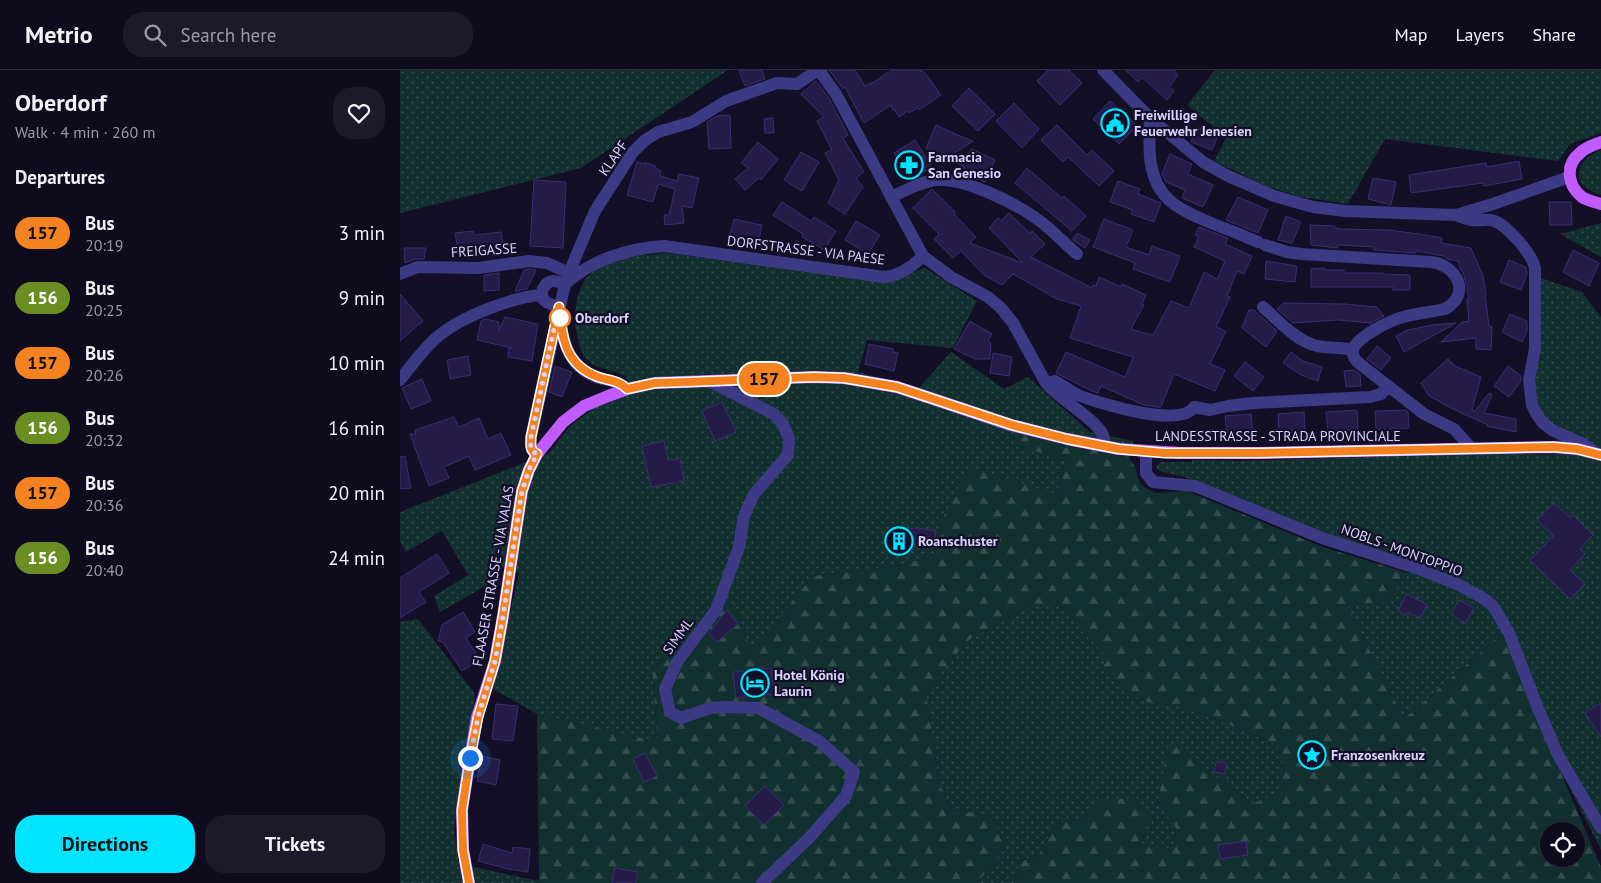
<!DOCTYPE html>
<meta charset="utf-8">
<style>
body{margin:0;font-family:"PT Sans",sans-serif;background:#1c1929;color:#f1f3f6;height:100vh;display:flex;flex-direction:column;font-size:19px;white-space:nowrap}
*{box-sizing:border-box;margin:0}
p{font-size:16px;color:#9b9ba3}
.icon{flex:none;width:28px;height:28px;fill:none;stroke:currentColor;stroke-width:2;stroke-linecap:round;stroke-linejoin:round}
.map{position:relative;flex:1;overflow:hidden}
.drawer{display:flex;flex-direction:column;background:#0e0b1c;width:400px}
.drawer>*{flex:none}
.badge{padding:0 10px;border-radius:16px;font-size:18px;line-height:32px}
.tools{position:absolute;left:1140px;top:752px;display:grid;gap:10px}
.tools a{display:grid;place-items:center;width:45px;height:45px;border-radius:50%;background:#0e0b1c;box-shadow:0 5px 20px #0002,0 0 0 1px #2e2b3b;font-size:25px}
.you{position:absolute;width:25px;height:25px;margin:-12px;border:4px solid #fff;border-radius:50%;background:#1a73e8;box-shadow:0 0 0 8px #1a73e833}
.map>.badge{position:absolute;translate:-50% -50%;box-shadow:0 0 0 2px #fff}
h2{padding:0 15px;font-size:19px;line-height:45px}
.round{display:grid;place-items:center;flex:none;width:52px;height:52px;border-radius:20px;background:#1c1929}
.overview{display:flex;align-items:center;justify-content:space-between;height:85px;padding:0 15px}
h1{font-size:24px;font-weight:800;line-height:38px}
.primary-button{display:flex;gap:10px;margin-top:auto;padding:10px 15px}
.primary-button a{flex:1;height:58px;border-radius:20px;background:#00e5ff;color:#111;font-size:20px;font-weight:800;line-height:58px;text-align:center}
.primary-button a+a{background:#1c1929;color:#f1f3f6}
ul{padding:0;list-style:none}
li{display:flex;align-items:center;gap:15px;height:65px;padding:0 15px}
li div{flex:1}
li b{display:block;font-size:19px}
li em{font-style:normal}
li .badge{min-width:55px;font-weight:700;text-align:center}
header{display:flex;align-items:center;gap:30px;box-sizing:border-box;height:70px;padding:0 25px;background:#0e0b1c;border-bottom:1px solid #2e2b3b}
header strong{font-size:24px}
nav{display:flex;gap:28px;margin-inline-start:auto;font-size:18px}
.search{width:350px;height:45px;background:#1c1929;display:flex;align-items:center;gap:12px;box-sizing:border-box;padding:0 18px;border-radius:20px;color:#9b9ba3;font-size:19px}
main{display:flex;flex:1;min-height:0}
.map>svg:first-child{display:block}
.grass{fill:url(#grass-dots)}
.forest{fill:url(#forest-firs);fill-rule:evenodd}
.building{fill:#241b47;stroke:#3b2d73}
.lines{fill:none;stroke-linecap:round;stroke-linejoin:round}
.minor{stroke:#3d3a85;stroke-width:12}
.major{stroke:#c25bff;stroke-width:12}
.line-casing{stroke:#fff;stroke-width:11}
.line{stroke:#f58220;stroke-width:8}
.walk{stroke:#d9d4ff;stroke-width:5;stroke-dasharray:0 9}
.stop-dot{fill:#fff;stroke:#f58220;stroke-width:2.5}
.labels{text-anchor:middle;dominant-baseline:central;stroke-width:4.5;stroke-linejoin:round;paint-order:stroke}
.poi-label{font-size:14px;font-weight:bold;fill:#d9d4ff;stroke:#130f26;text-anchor:start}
.street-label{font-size:14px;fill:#d9d4ff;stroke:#130f26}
.stop-label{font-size:14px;font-weight:bold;fill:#d9d4ff;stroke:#130f26;text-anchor:start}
</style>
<header>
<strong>Metrio</strong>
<div class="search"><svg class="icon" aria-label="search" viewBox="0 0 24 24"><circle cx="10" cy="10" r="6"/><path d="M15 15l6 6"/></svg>Search here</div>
<nav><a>Map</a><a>Layers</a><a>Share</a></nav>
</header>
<main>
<section class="drawer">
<div class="overview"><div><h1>Oberdorf</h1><p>Walk · 4 min · 260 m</p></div><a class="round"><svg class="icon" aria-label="heart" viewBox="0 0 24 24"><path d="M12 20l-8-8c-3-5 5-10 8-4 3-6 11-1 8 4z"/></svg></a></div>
<h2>Departures</h2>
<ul>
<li><span class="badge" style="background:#f58220;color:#111">157</span><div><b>Bus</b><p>20:19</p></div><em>3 min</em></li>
<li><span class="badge" style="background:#6b8e23;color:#fff">156</span><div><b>Bus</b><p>20:25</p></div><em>9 min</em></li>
<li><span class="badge" style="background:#f58220;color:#111">157</span><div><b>Bus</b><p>20:26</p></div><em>10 min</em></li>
<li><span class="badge" style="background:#6b8e23;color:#fff">156</span><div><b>Bus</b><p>20:32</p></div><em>16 min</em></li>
<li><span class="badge" style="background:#f58220;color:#111">157</span><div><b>Bus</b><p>20:36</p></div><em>20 min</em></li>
<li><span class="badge" style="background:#6b8e23;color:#fff">156</span><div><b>Bus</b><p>20:40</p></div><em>24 min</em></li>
</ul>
<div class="primary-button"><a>Directions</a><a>Tickets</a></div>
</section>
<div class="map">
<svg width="1201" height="813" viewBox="0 0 1201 813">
<defs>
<pattern id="grass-dots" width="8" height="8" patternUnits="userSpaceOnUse" patternTransform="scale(1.25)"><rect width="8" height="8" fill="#12302f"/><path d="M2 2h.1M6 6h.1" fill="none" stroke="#344d4e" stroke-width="1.8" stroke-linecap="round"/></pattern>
<pattern id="forest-firs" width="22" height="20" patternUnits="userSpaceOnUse" patternTransform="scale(1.25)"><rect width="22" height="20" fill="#12302f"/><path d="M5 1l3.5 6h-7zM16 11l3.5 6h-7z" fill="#344d4e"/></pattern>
</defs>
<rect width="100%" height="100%" fill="#130f26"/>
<!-- grass -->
<path class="grass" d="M0,0H328L181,98L0,143Z
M815,0H1201V63L1170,74L1158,91L985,69L948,134L901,127L868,117L814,91L826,68L787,35Z
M1201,80V125C1169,115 1173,92 1201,80Z
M1201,153V187L1160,164Z
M266,183L492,211C504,210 513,200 525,198L577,231L553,278L467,270L458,302L519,318L551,282L604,319L628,307L690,362L733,371L729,388L619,364L614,374L665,391L656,424L541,452L534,485L502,495L413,506L351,583L334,532L252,598L258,673L137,644L93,619L119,503L102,497L96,510L40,542L34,526L68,505L42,461L6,482L0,471V442L149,383L171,355L195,337L233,322L226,306L193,295L185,288L180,278L175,255V241L178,225L185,209L197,198L231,186Z
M1138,207L1182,222L1201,247V780L1147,673L1102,564L1004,649L946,534L986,533L1014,495L926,464L784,407L759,401L756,396L761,392H792V390L843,391L1058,384H1155L1159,358L1144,348L1133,326Z
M631,536H658L710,589L748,632L785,637L874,673L883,685L882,722L852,734L827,714L802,700L778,674L758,733L776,758L774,779L738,776L686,747L656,754L639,784L620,792L614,813H577L608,774L590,746L552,739L539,714L526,622L566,571Z
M18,549L75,624L54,759L59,794L139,811L141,813H0V552Z"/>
<!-- forest -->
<path class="forest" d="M619,364L729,388L735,397L739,412L744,417L755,423L787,421L923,477L1008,503L986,533L946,534L1004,649L1102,564L1201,797V813H614L620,792L639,784L656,754L686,747L701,730L733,728L750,744L738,776L774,778L776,758L758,733L768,675L778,674L802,700L827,714L852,734L882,721L883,685L874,673L785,637L747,632L722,620L701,599L709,589L658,536H631L567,571L526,622L539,714L552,739L590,746L608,774L577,813H141L139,811L137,644L258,672L252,598L334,532L351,582L413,506L502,495L534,485L541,452L569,397L656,424L665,391L613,374ZM1149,761H1176V789H1149Z"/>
<!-- building -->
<path class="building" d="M339,0H362L365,9L345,16Z
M429,0H455L465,16L474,12L492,0H520L525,3L541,25L519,40L518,38L509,43L508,41L499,47L494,39L493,40L491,35L464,53L445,17L443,19Z
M648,0H669L682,13L660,35L637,11Z
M725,0H774L778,5L769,17L774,21L767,30L743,8L738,12Z
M416,11L429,28L448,65L443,68L464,102L456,108L463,117L445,144L428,133L439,110L425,83L432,80L417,51L424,47L401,24Z
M569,18L595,44L578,61L552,36Z
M710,31L737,56L719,74L693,49Z
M614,33L639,59L622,78L596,51Z
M330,45L331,78L309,79L307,52L317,46Z
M373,48L374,63H365L364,49Z
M536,55L560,66L573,71L547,88L526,78Z
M657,55L687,85L692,80L714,101L699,116L668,87L663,92L641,70Z
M797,57L818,65L812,80L791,72Z
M515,70L532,97L510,109L494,83Z
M358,72L378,89L361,110L359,108L345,120L335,109L348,98L341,93Z
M572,79L595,90L585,112L562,102L564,96L558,94Z
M401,82L419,92L402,121L384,110Z
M770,84L792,94L788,104L813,115L803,137L782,128L785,120L766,112L762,104Z
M1119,91L1122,109L1084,116L1083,113L1011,123L1009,105L1086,93L1087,97Z
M237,92L245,94V92L255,96V98L261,101L260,106L277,111L279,104L299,108L292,138L282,136L284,153L265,155L264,145H269L275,119L258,114L253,132L227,125Z
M627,98L662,128L664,126L686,146L672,161L615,113Z
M973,108L996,112L991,135L968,129Z
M134,110L166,112L163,178L130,176Z
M718,111L740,119L738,124L761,133L754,152L731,144L733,140L710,132Z
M532,119L555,142L554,144L576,167L570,173L623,193L589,158L598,148L601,151L609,143L630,163L632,161L645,174L631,187L692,218L693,215L696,216L699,207L721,217L722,214L746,225L742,234L744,235L731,259L751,265H753L771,231L789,238L804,202L817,209L825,191L794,177L799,167L795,165L799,157L828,168L825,174L852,186L844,204L837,201L827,226L830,227L816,257L826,261L810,294L825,300L815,321L774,304L761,337H758L744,335L701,316L698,323L692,321L656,303L666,282L725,307L733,287L670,268L681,236L657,229L613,204L602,215L584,205L561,181L553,188L534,169L539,164L513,138Z
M838,127L868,140L858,163L826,150Z
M382,132L411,151L414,147L436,161L424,180L402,167L403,164L373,145Z
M1149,132H1171L1172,155H1150Z
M886,146L901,152L892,173L878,170Z
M334,149L362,155L357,180L328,173Z
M704,149L733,160L726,177L749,185L752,176L780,186L770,212L733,199L735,193L693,177Z
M456,151L480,165L468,184L445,170Z
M910,155L935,156V158H938L939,159L989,160L1019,164L1042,168L1041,173L1071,178L1083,206L1086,225H1085L1089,256L1092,257L1091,280L1076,279V268L1041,272L1062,252L1069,251L1067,229H1069L1067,217L1063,202L1061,200L1058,191L1047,189L1044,186L1016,181V183L974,180V177L938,175V178L911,175Z
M73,161L74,165L101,162L104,183L84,185V182L62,185L58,181L55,163Z
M677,163L690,170L685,178L673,170Z
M4,178H26L24,189H15L5,193Z
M1173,180L1199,193L1189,216L1163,202Z
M1109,190L1126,197L1127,204L1121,220L1100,212Z
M866,191L897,196L895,212L865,209Z
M925,198V200H944V203H983V204L1010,205V220H993V217H911V199Z
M129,199L136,200L127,219L115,221L124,200Z
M99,203V220L84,221V205Z
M0,224L23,251L0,271Z
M884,233L945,234L977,237L984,246L971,253L938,250L893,253L877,239Z
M849,240H854L877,261L866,277L842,258Z
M1110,244L1127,251V261L1122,272L1102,262Z
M105,247L138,254L132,291L108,287L109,278H112L77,270L81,251L85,249L99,252V261Z
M570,251L592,264L588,271L591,273L590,289H575L554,279Z
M1056,253L1004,282L996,266L1008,260L1032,255Z
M469,274L493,279V282L498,283L494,301L465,294Z
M977,276L991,288L981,300L967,289Z
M891,282L903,291L922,297L918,311L901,305L883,293Z
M593,283L612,287L609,306L590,303Z
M68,286L71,305L50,309L47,290Z
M1048,289L1055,296L1081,307L1072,340L1075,341L1089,323L1092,325L1084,343L1116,349V362L1087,356L1088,355L1057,341L1029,326L1021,313Z
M845,292L864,307L853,321L834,306Z
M155,296L172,302L162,327L149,322Z
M1108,296L1121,306V311L1109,327L1094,316Z
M954,300L960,304L961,316L946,317L944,301Z
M22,309L31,331L11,339L2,318Z
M322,332L336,362L315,371L302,341Z
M957,340L958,359L928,361L926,342Z
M1005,340L1008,342L1009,358L976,360L975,341Z
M904,342L905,360L879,362L878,344Z
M851,344L853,362L827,364L825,346Z
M54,347L59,357L79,348L88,369L101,363L111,385L75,400L69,386L44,397L49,408L29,416L10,364H16L15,360Z
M264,371L268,390L280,389L284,411L251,417L242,376Z
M5,386L11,418L0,419V387Z
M1154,433L1170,448L1173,445L1193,465L1180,479L1185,484L1170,500L1185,514L1170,529L1130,490L1154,466L1137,450Z
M517,458L536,461L533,477L511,473L513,480L492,481L490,475L487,474V462Z
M37,484L49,503L19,522L26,532L0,548V508Z
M1007,524L1027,535L1020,548L1008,542L1006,545L998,541Z
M1059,530L1074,538L1065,553L1051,544Z
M327,540L338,554L317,572L309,563Z
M63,542L75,562L66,568L80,590L62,601L43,572L38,571L42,555Z
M371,598L374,624L336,628L333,602Z
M1201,633V667L1185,643Z
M96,634L118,636L113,671L92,669Z
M245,683L257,706L244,712L233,689Z
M82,686L100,690L96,715L77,711Z
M816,692L826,693L825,704L814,702Z
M365,716L384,735L364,755L345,736Z
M846,771L848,785L820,789L818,775Z
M83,774L112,783L113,777L130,779L128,802L108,799L78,791Z
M215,798L238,802L236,813H212Z"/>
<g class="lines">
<!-- minor -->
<path class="minor" d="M420,0L423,6L436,24L523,186L551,207L588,227L601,238L613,253L646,313C658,329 700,351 704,368C704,370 704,374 703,376
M703,0L750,48L803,92L828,106L874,126L913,137L945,141L1056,145C1061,147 1066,149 1071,150C1078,151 1085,149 1091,150C1106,153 1132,184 1135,198V279L1129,310L1132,335L1136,343L1142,352L1152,360L1183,374L1196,383
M750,48C750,63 748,79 751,94C757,131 781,140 811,153C827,159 842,165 858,172
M491,127C505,121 522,111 537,110C566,108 617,134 640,151C653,161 664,173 677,184
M1056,145L1093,134L1169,107
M865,175L887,182L901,184L1031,192C1057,195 1072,224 1045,239C1031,242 1017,243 1003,247C991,250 954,268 953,281C952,287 956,291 960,294L1024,344L1054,359L1071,378
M0,204L18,197L78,198L129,191L147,193L169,203
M165,214C191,190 229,178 264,176L484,207C500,206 512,197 523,186
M159,237C154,235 147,234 144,230C139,223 144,212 153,211C157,211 161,213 165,214
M863,237C879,251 896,271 917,276C929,278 941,278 953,279
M160,247C163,275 170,298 199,308C210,311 218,311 227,319
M0,310C11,296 22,281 35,269C58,248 111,227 142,225
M309,311L374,344L383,354L389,369L388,385L354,424L344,446L339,477L316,540L277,592L265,619L270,642L281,648L310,638L325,637L358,638L419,671L454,702L446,726L410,767L362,813
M646,313L655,311C663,315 669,321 678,325C698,333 781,359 794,337L810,340L828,336L853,333L970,327L981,324L988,316
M746,381V403L753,412L795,416L922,468L1019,499L1059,515L1083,528L1093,536L1109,563L1137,636L1158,685L1201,758
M137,384C129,381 131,374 131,367L165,214L171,198L195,141L233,82L244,71L258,62L292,52L326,31L377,13L397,14L418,0"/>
<!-- major -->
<path class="major" d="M1201,72C1194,75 1186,77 1180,83C1165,95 1167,115 1182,127C1188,131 1195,132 1201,134
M69,813L63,779L62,740L70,688L77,647L95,591L103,546L122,421L129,400L137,384L163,352L184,336L208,326L227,319L255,313L414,307L444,308L497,317L611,355L667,369L719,379L780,383H858L1154,377L1177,379L1201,385"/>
</g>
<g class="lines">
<!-- line casing -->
<g class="line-casing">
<path id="line" d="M69,813L63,780L62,740L70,688L78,647L95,591L103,546L122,421L129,400L137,384C129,381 131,374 131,367L159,237C162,268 165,295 198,307C210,311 218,310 227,319L255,313L287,312L414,307L444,308L497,317L612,355L667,369L719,379L765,383H858L1154,377L1177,379L1201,385"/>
</g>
<!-- line -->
<use href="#line" class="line"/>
<!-- walk -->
<path class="walk" d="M70,688L78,647L95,591L103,546L122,421L129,400L137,384C129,381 131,374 131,367L156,250L160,248"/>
</g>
<!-- icons -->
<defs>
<g id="civic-ring" transform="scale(1.4375)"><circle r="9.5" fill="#130f26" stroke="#00e5ff" stroke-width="1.5"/><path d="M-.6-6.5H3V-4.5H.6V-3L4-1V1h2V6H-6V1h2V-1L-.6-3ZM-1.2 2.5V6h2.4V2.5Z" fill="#00e5ff"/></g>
<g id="pharmacy-ring" transform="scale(1.4375)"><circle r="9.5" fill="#130f26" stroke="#00e5ff" stroke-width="1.5"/><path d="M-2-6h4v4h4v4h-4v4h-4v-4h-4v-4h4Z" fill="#00e5ff"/></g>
<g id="building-ring" transform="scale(1.4375)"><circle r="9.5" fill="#130f26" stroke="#00e5ff" stroke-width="1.5"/><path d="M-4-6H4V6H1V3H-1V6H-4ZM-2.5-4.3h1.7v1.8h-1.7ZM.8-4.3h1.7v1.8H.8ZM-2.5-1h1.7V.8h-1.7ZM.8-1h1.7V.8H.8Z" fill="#00e5ff"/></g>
<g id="hotel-ring" transform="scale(1.4375)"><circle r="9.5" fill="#130f26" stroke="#00e5ff" stroke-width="1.5"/><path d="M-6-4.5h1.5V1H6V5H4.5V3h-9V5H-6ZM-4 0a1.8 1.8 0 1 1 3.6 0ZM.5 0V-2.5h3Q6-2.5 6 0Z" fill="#00e5ff"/></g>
<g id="sight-ring" transform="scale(1.4375)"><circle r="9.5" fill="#130f26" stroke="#00e5ff" stroke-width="1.5"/><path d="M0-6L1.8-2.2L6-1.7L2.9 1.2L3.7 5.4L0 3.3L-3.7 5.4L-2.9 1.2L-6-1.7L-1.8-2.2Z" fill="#00e5ff"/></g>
</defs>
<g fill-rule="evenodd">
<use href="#civic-ring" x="715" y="53"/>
<use href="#pharmacy-ring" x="509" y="95"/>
<use href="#building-ring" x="499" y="471"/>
<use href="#hotel-ring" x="355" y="613"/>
<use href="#sight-ring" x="912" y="685"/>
</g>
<!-- markers -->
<circle class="stop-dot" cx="160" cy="248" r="10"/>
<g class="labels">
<!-- poi labels -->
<g class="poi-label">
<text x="734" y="45">Freiwillige<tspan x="734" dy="16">Feuerwehr Jenesien</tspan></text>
<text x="528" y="87">Farmacia<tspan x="528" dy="16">San Genesio</tspan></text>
<text x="518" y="471">Roanschuster</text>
<text x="374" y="605">Hotel König<tspan x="374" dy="16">Laurin</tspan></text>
<text x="931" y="685">Franzosenkreuz</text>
</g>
<!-- street labels -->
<g class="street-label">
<text transform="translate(213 88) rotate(-55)">KLAPF</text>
<text transform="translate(84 180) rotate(-4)">FREIGASSE</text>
<text transform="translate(406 180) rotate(7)">DORFSTRASSE - VIA PAESE</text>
<text x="878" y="366">LANDESSTRASSE - STRADA PROVINCIALE</text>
<text transform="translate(1002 480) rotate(20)">NOBLS - MONTOPPIO</text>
<text transform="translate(93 506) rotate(-80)">FLAASER STRASSE - VIA VALAS</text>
<text transform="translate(278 566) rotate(-54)">SIMML</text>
</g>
<!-- stop labels -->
<g class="stop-label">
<text x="175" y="248">Oberdorf</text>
</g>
</g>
</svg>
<div class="tools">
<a><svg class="icon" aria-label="locate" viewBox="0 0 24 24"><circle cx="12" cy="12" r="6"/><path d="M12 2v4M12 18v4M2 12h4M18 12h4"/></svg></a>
</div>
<div class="you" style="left:70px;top:688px"></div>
<b class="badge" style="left:364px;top:309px;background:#f58220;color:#111">157</b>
</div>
</main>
